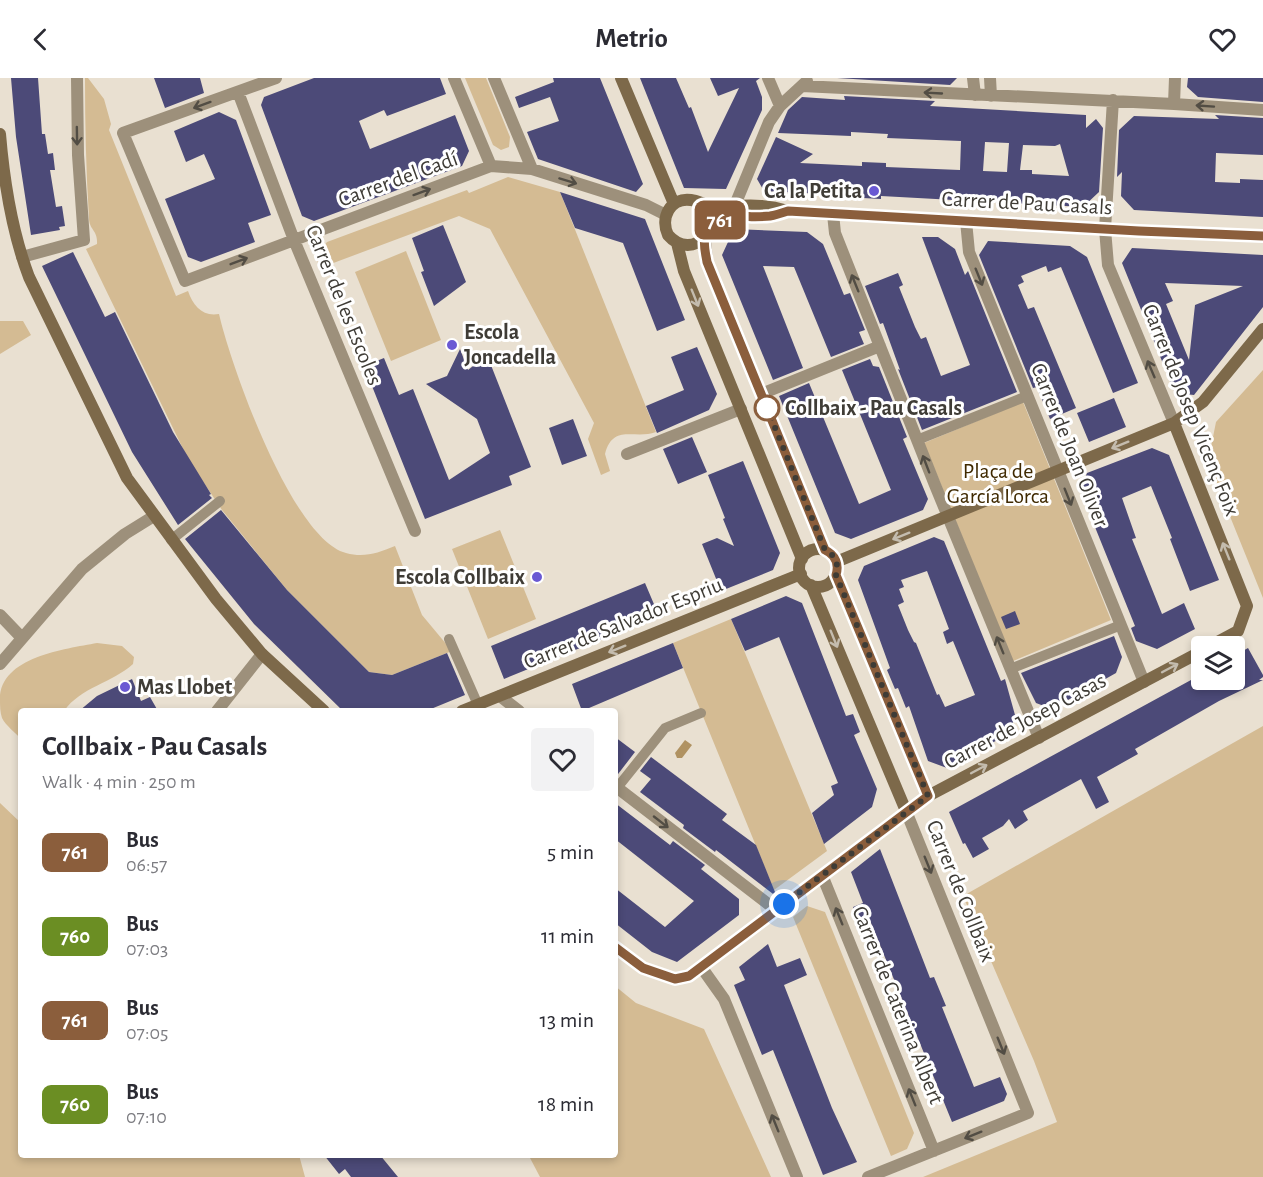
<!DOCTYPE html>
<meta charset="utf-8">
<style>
body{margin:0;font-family:"Alegreya Sans",sans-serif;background:#f2f2f3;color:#2b2b33;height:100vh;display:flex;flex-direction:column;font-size:22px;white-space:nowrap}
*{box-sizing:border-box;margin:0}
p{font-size:20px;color:#7c7c81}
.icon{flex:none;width:33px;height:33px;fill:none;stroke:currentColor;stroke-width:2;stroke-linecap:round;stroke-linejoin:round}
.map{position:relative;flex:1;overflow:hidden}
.panel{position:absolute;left:18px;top:630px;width:600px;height:450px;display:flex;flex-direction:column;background:#fff;border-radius:6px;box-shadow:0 3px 9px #0003}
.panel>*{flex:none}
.badge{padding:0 12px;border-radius:9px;font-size:21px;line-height:39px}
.buttons{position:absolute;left:1191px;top:558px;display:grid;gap:12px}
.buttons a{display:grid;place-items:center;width:54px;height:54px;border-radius:6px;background:#fff;box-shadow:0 3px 9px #0003;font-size:30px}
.you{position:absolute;width:30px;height:30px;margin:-15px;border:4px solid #fff;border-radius:50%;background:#1a73e8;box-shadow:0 0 0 9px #1a73e833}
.map>.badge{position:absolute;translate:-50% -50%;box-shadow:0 0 0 3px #fff}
.round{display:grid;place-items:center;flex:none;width:63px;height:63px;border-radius:6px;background:#f2f2f3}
.overview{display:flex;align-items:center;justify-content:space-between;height:102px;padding:0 24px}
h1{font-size:28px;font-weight:700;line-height:45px}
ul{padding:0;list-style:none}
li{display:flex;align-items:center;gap:18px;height:84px;padding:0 24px}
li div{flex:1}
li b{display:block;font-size:22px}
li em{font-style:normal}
li .badge{min-width:66px;font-weight:700;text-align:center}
header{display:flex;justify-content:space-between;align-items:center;height:78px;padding:0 24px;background:#fff;font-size:27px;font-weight:700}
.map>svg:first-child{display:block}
.green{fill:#d4bb93}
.water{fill:#b09261}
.building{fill:#4c4a78;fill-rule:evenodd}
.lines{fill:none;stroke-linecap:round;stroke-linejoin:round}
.lane{stroke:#9d907b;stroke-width:10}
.street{stroke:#9d907b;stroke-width:12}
.secondary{stroke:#7d694a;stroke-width:12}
.oneway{stroke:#524d44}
.oneway2{stroke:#c4bcae}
.line-casing{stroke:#fff;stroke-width:14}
.line{stroke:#8b5e3c;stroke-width:9}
.walk{stroke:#3f3c36;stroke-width:6;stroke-dasharray:0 10.8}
.poi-dot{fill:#6a59d3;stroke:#fff;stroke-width:2}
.stop-dot{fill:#fff;stroke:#8b5e3c;stroke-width:3}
.labels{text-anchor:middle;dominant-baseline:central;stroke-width:6;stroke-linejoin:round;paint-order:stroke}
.street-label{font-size:22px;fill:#3f3c36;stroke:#fff}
.poi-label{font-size:22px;font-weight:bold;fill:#3f3c36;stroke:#fff;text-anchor:end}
.stop-label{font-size:22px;font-weight:bold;fill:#3f3c36;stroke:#fff;text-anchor:start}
.park-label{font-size:22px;fill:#3f2900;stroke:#fff}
</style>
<header><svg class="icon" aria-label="back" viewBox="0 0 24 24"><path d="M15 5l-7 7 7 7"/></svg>Metrio<svg class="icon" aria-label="heart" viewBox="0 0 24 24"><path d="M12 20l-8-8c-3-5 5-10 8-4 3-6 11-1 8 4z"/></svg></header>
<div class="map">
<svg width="1263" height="1099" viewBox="0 0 1263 1099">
<rect width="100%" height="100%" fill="#e9e0d1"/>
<!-- green -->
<path class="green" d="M85,0H88L104,21L111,46L109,52L176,218L188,213C193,228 203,239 219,236C231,288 292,461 346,475C364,480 378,475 395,468L422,537L452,573L392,597L369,594L287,512L222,432L188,381L86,171L97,166C98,152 89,152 89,140C86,93 85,47 85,0Z
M465,0H486L510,59L509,69L501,72L493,67Z
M508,99L560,114L656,354C635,362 613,345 605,376L610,393L601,397L588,361L594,345L490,151L459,138L320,190L315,178L327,164L467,112L469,115Z
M406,173L441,262L391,283L355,194Z
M0,243H23L31,257L0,276Z
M1263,292V520L1208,384L1216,344Z
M1023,324L1111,542L1013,583L924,365Z
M500,452L536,541L488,561L452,471Z
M731,541L827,773L774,812L673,565Z
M97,565L122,568L134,579L133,586C112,605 81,609 64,633H21V661C15,654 6,648 2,640C0,634 0,628 0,621C0,579 65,571 97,565Z
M1263,648V1099H923L1057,1044L1034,983L963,818Z
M0,725L21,745V1077H299L305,1099H0Z
M807,828L825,834L914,1055L907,1071L891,1078L793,839Z
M615,908L636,925L704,951L771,1099H540L530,1080L521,1077H615Z"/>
<!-- water -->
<path class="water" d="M685,662L692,667L682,680H677L675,675Z"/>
<!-- building -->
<path class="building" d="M11,0H38L42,56H45L48,76L53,75L55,92H50L56,129L62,128L65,148L59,149L60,152L31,157L16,59Z
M154,0H200L204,15L165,30Z
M314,0H440L446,16L387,38L384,32L359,43L370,71L455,37L469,73L462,88L314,143L302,138L261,27L264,19Z
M553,0H600L643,106L636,114L538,81L527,54L559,43L550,19L519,30L515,19L554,4Z
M640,0H676L689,30L691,29L708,74L739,10L718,18L710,0H760L756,3L762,19V32L726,111L684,110Z
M837,0H957L950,7Z
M1188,0H1263V24L1198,19L1187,9Z
M844,18L935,23L930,28L1086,37V50L1096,41L1103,50L1099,114L1083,129L881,118V121L863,120V118L764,113L757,101L776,59L813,76L800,85L862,88V84L886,85V89L960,92L961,63L887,60L888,56L851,54V58L778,55L788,32L802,19L845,22ZM985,64L1009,65L1007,94L983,93ZM1060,66L1069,98L1032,96V92H1020L1023,67L1055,68Z
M219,34L236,42L271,137L248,145L255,164L201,184L188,179L165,121L215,101L204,76L186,84L174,53Z
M1215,37L1263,40V77L1216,75L1215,104L1240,105V101L1263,102V139L1134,132L1121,118L1122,94L1117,99L1119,52L1134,38L1219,41Z
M560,114L645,141L685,242L657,253L623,165L575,150Z
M443,147L466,204L434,228L421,194L424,193L412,160Z
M734,151L807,154L823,166L844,217L850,215L865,252L859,254L864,266L831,279L794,189L763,188L803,290L773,302L722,177Z
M922,159H938L955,171L965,197L968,193L1017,314L922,352L898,291L900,292L883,245L880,246L865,208L898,195L903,207L899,209L915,249L921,261L926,259L941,298L970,287Z
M988,163L1070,168L1087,179L1138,305L1113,315L1061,189L1048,194L1046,188L1021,198L1024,204L1018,207L1028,231L1034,229L1076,330L1050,341L1037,309L1033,310L979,177Z
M1132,170L1263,177V229L1194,317L1175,315L1122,185ZM1165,205L1243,208L1195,227L1189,282L1166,226L1173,223Z
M73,174L105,239L115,234L173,354L211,416L209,417L212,420L178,447L132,374L42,188Z
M697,269L717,316L709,332L657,355L646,328L684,312L671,279Z
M460,271L468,292L487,277L531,389L509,398L512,407L425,441L364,288L384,280L399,317L413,311L449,402L490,375L477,341L426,306L447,298Z
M870,281L873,288L879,289L907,359L903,361L928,421L923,432L851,461L835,455L779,318L809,305L859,426L891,412L842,292Z
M1114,320L1126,349L1089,364L1077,335Z
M573,341L587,378L562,387L549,350Z
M692,359L707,394L678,406L663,371Z
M1152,370L1169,377L1219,502L1190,513L1170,461L1172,460L1151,408L1122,420L1136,460L1132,461L1162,536L1184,525L1195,551L1157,571L1136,563L1131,550L1135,548L1080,412L1087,395Z
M743,383L780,475L773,492L721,513L702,466L717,460L734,468L723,441L725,440L708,397Z
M221,432L287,512L369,594L392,597L447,575L465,617L426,633H343L254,546L185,461Z
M934,459L944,463L1001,603L1005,601L1015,637L1010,655L947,690L928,683L909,628L906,630L898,610L895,611L887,592L890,590L858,502L864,488ZM927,493L949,551L943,554L947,566L953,563L975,617L945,629L939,616L937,617L916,565L914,564L908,552L898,527L904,524L899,511L904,509L901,502Z
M645,505L659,538L504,601L491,568Z
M786,518L802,525L846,638L853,636L860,654L854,657L877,711L872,729L824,766L812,735L834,717L831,708L838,705L779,559L745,573L731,541Z
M1015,533L1020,546L1006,551L1001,539Z
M1114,558L1122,579L1116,595L1052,631L1036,625L1021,595Z
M673,565L683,590L582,633L572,606Z
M1248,570L1263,597V599L1259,602H1263L1219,623L1135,671L1138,676L1097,699L1109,724L1096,731L1081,701L1023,733L1028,742L1015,751L1009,741L1003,748L982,760L989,771L973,780L965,765L963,766L949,734L1191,602H1234V578Z
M132,601L141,623L150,619L158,633H79L97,618Z
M615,659L635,674L615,700Z
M651,679L727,736L722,742L756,767L777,819L716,772L715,774L683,750L684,747L640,714L651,701L640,693Z
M615,725L670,767L673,763L705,787L701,791L739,821V837L677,884L652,874L615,845V810L665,849L694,823L615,761Z
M880,771L930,900L934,899L946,928L942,929L974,1009L1000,999L1007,1016L1004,1023L952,1044L869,840L859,844L853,829L863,825L851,794Z
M768,866L777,889L800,880L807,897L784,907L832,1030L857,1084L823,1097L773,972L762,977L734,907L745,902L739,889Z
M324,1077H380L398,1099H351L345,1091L339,1096Z"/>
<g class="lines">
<!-- lane -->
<path class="lane" d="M917,362L1027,318
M171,462L220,423
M449,561L478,627
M1010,591L1121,547
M617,710L665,650L701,635"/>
<!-- street -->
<path class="street" d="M276,0L123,55L185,203L491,88L532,91L646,127L666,137
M454,0L491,88
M494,0L532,91
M768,0L780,28
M973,0L975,17
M990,0L991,18
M802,8L1174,26L1263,32
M238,14L294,162L415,453
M1113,22L1105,151L1108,187L1174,345
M1174,26L1175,0
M735,127L769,44L780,28L807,3
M833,136L835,155L935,407L1039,660
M966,143L969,174L1144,604
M22,179L84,162L78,77L77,0
M761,316L880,268
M627,376L741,331
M0,537L22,560
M0,586L82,491L125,456L154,438
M500,618L519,633
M217,633L262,576
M615,708L776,832
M822,797L934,1073
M702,890L724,921L797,1099
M868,1099L1028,1035L906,733"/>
<!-- secondary -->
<path class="secondary" d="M621,0L674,126
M0,56C4,104 12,154 29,199L127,400L216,521L262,576L324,633
M698,124C730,145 693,186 668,157C660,140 670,119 691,122C699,123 706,128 714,128C743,129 758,124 788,133L1139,153L1263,158
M710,147C728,136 748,140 768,138C774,137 781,135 787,133
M705,160L707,184L825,472
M677,165L684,193L802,481
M1174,345L1247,528L1238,553L1210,568
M799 490a19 19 0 1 1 38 0a19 19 0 1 1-38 0Z
M836,484L1174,345L1203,324L1263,251
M836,497L928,718
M811,507L906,733
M462,633L801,496
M615,869L643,890L675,901L689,898L928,718L1202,573"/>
</g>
<!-- one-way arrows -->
<defs><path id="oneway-shaft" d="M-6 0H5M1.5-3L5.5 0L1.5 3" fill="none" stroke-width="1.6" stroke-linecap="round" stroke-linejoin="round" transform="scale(1.5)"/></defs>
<g class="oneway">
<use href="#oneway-shaft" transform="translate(933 15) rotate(-177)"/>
<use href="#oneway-shaft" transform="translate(202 27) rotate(160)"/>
<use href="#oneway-shaft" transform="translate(1205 28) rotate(-176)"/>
<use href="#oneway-shaft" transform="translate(77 58) rotate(89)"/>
<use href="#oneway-shaft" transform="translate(568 103) rotate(17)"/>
<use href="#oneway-shaft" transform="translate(422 114) rotate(-20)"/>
<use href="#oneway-shaft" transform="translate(239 183) rotate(-21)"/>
<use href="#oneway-shaft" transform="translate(979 199) rotate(68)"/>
<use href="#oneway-shaft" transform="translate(855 205) rotate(-112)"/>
<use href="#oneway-shaft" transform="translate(1151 291) rotate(-113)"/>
<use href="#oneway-shaft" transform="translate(926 386) rotate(-111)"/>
<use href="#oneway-shaft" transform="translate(1068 419) rotate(68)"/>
<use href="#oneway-shaft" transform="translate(1000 567) rotate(-112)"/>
<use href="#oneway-shaft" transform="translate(661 744) rotate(38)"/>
<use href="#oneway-shaft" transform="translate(928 787) rotate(68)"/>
<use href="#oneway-shaft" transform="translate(839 838) rotate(-112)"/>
<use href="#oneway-shaft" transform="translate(1001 968) rotate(68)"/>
<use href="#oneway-shaft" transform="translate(912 1019) rotate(-112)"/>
<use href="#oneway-shaft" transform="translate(775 1045) rotate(-112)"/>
<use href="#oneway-shaft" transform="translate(973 1057) rotate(158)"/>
</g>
<g class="oneway2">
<use href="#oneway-shaft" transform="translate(695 220) rotate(68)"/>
<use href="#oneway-shaft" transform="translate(1120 367) rotate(158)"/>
<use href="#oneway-shaft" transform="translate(901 458) rotate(158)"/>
<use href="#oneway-shaft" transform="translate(1226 473) rotate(-112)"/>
<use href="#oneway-shaft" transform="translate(834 561) rotate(68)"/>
<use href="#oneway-shaft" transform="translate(617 571) rotate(158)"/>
<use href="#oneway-shaft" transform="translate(1170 590) rotate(-28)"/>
<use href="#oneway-shaft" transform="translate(979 691) rotate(-28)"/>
</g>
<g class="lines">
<!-- line casing -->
<g class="line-casing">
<path id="line" d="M615,869L643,890L675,901L689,898L928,718L836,497C839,487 836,477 825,472L707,184C706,177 703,167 705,160C711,131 748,141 770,138C776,137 782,135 788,133L1139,153L1263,158"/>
</g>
<!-- line -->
<use href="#line" class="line"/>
<!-- walk -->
<path class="walk" d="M767,330L825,472C836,477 839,487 836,497L928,718L784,826"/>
</g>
<!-- markers -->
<g class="poi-dot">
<circle cx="874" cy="113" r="6"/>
<circle cx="452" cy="267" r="6"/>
<circle cx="537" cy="499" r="6"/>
<circle cx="125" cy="609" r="6"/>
</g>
<circle class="stop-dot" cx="767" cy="330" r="12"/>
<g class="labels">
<!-- street labels -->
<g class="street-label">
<text transform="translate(398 101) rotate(-20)">Carrer del Cadí</text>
<text transform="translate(1027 125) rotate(3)">Carrer de Pau Casals</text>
<text transform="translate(344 227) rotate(68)">Carrer de les Escoles</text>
<text transform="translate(1191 332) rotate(68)">Carrer de Josep Vicenç Foix</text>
<text transform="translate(1070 367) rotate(68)">Carrer de Joan Oliver</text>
<text transform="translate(623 545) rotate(-22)">Carrer de Salvador Espriu</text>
<text transform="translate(1025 643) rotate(-28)">Carrer de Josep Casas</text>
<text transform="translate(961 813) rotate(68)">Carrer de Collbaix</text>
<text transform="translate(898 927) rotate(68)">Carrer de Caterina Albert</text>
</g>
<!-- poi labels -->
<g class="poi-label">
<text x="862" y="113">Ca la Petita</text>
<text x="464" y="254" text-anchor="start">Escola<tspan x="464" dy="25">Joncadella</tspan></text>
<text x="525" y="499">Escola Collbaix</text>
<text x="137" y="609" text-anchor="start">Mas Llobet</text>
</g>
<!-- stop labels -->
<g class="stop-label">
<text x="785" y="330">Collbaix - Pau Casals</text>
</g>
<!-- park labels -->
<g class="park-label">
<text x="998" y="393">Plaça de<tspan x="998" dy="25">García Lorca</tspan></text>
</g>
</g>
</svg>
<div class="buttons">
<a><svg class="icon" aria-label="layers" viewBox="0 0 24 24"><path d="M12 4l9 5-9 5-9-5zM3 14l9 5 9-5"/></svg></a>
</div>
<div class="you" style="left:784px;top:826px"></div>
<b class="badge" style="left:720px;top:142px;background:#8b5e3c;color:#fff">761</b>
<section class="panel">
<div class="overview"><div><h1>Collbaix - Pau Casals</h1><p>Walk · 4 min · 250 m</p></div><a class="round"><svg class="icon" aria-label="heart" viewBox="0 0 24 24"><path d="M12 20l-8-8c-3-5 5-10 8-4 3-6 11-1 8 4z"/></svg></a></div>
<ul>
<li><span class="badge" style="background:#8b5e3c;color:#fff">761</span><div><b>Bus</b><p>06:57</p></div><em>5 min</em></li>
<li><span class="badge" style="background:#6b8e23;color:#fff">760</span><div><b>Bus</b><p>07:03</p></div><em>11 min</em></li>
<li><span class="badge" style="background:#8b5e3c;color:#fff">761</span><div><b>Bus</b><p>07:05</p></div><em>13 min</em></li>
<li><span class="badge" style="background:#6b8e23;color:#fff">760</span><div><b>Bus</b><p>07:10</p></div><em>18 min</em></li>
</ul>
</section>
</div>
